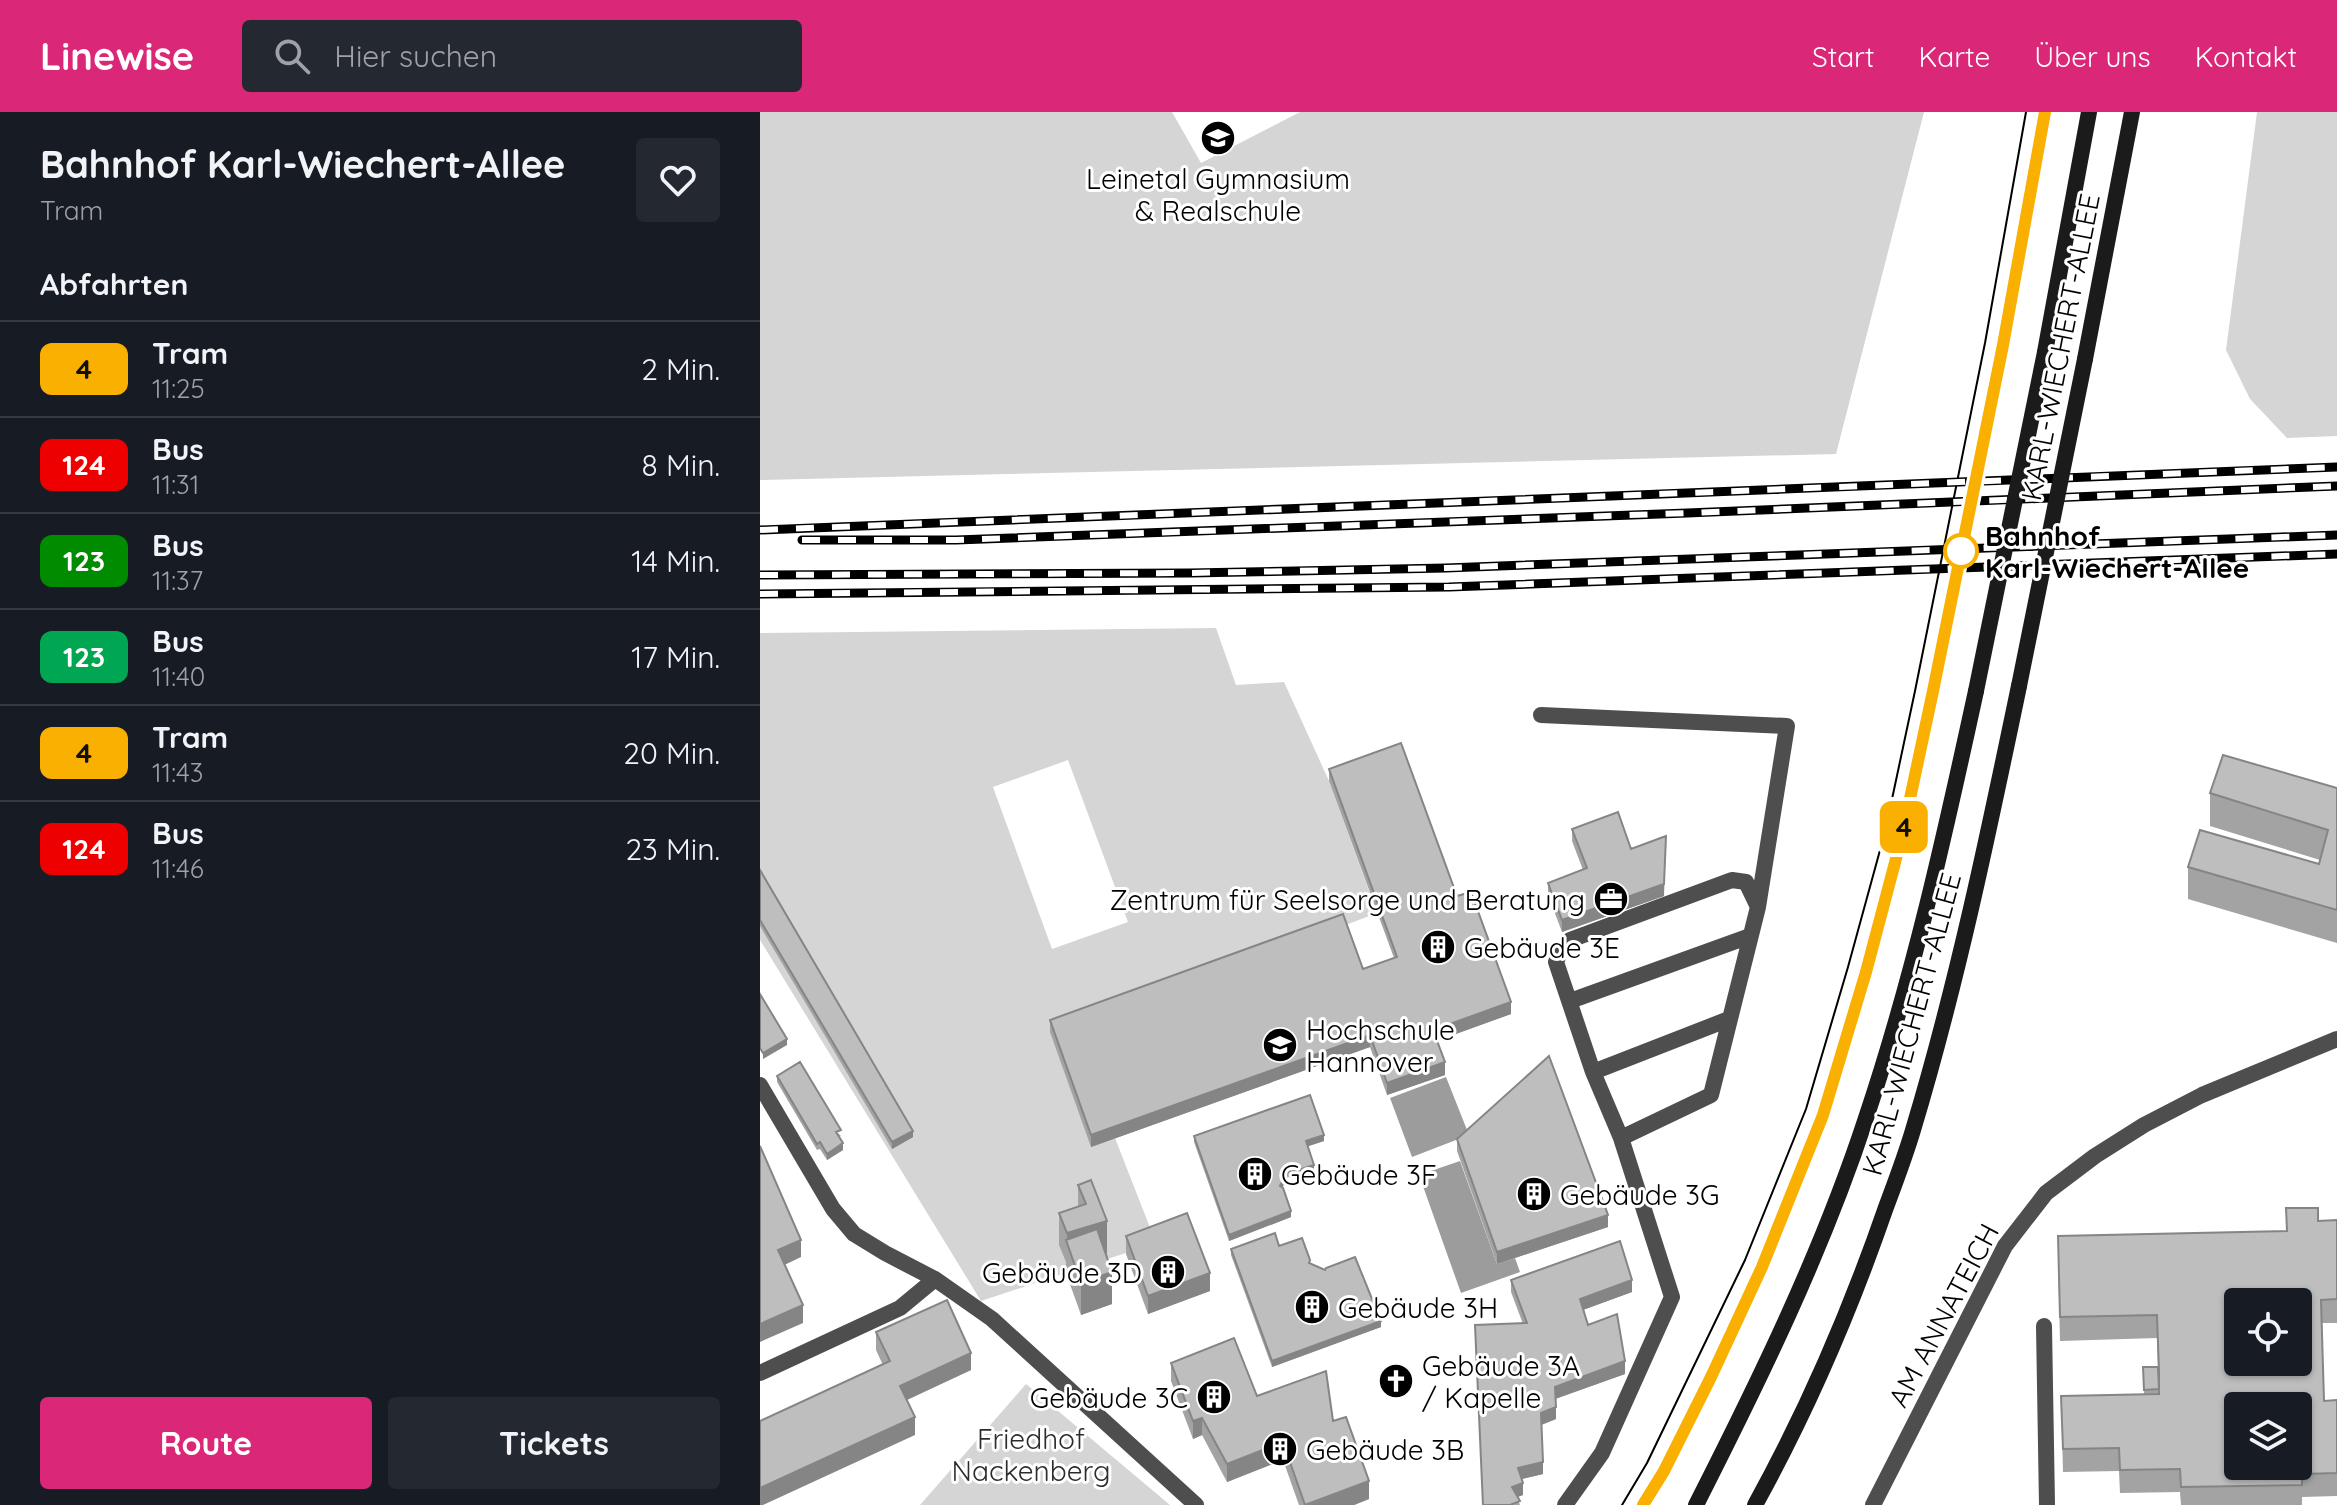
<!DOCTYPE html>
<html lang="de">
<meta charset="utf-8">
<style>
body{margin:0;font-family:Quicksand,sans-serif;background:#242831;color:#f1f3f6;height:100vh;display:flex;flex-direction:column;font-size:30px;white-space:nowrap}
*{box-sizing:border-box;margin:0}
p{font-size:26px;color:#9ea1a6}
.icon{flex:none;width:44px;height:44px;fill:none;stroke:currentColor;stroke-width:2;stroke-linecap:round;stroke-linejoin:round}
.map{position:relative;flex:1;overflow:hidden}
.panel{display:flex;flex-direction:column;background:#171b24;width:760px}
.panel>*{flex:none}
.badge{padding:0 16px;border-radius:12px;font-size:28px;line-height:52px}
.fabs{position:absolute;left:1464px;top:1176px;display:grid;gap:16px}
.fabs a{display:grid;place-items:center;width:88px;height:88px;border-radius:8px;background:#171b24;box-shadow:0 2px 6px #0004;font-size:40px}
.map>.badge{position:absolute;translate:-50% -50%;box-shadow:0 0 0 4px #fff}
h2{padding:0 40px;font-size:30px;line-height:72px}
.round{display:grid;place-items:center;flex:none;width:84px;height:84px;border-radius:8px;background:#242831}
.headline{display:flex;align-items:center;justify-content:space-between;height:136px;padding:0 40px}
h1{font-size:38px;font-weight:700;line-height:60px}
.primary-button{display:flex;gap:16px;margin-top:auto;padding:16px 40px}
.primary-button a{flex:1;height:92px;border-radius:8px;background:#db2777;color:#fff;font-size:32px;font-weight:700;line-height:92px;text-align:center}
.primary-button a+a{background:#242831;color:#f1f3f6}
ul{padding:0;list-style:none}
li{display:flex;align-items:center;gap:24px;height:96px;padding:0 40px;border-top:2px solid #363941}
li div{flex:1}
li b{display:block;font-size:30px}
li em{font-style:normal}
li .badge{min-width:88px;font-weight:700;text-align:center}
header{display:flex;align-items:center;gap:48px;box-sizing:border-box;height:112px;padding:0 40px;background:#db2777;color:#fff}
header strong{font-size:38px}
nav{display:flex;gap:44px;margin-inline-start:auto;font-size:28px}
.search{width:560px;height:72px;background:#242831;display:flex;align-items:center;gap:20px;box-sizing:border-box;padding:0 28px;border-radius:8px;color:#9ea1a6;font-size:30px}
main{display:flex;flex:1;min-height:0}
.map>svg:first-child{display:block}
.green{fill:#d5d5d5;fill-rule:evenodd}
.water{fill:#9c9c9c}
.lines{fill:none;stroke-linecap:round;stroke-linejoin:round}
.service{stroke:#4e4e4e;stroke-width:16}
.minor{stroke:#4e4e4e;stroke-width:16}
.secondary{stroke:#1b1b1b;stroke-width:16}
.tram{stroke:#000;stroke-width:2}
.rail-casing{stroke:#000;stroke-width:9}
.rail{stroke:#fff;stroke-width:6;stroke-dasharray:18;stroke-linecap:butt}
.secondary-bridge{stroke:#1b1b1b;stroke-width:16}
.wall{fill:#a3a3a3}
.shaded-wall{fill:#858585}
.building{fill:#bebebe;stroke:#858585;stroke-width:2;fill-rule:evenodd}
.line-casing{stroke:#fff;stroke-width:18}
.line{stroke:#f9b000;stroke-width:12}
.stop-dot{fill:#fff;stroke:#f9b000;stroke-width:4}
.labels{text-anchor:middle;dominant-baseline:central;stroke-width:6;stroke-linejoin:round;paint-order:stroke}
.poi-label{font-size:28px;fill:#000;stroke:#fff;text-anchor:start}
.street-label{font-size:28px;fill:#000;stroke:#fff}
.stop-label{font-size:28px;font-weight:bold;fill:#000;stroke:#fff;text-anchor:start}
.park-label{font-size:28px;fill:#2c2c2c;stroke:#fff}
</style>
<header>
<strong>Linewise</strong>
<div class="search"><svg class="icon" aria-label="search" viewBox="0 0 24 24"><circle cx="10" cy="10" r="6"/><path d="M15 15l6 6"/></svg>Hier suchen</div>
<nav><a>Start</a><a>Karte</a><a>Über uns</a><a>Kontakt</a></nav>
</header>
<main>
<section class="panel">
<div class="headline"><div><h1>Bahnhof Karl-Wiechert-Allee</h1><p>Tram</p></div><a class="round"><svg class="icon" aria-label="heart" viewBox="0 0 24 24"><path d="M12 20l-8-8c-3-5 5-10 8-4 3-6 11-1 8 4z"/></svg></a></div>
<h2>Abfahrten</h2>
<ul>
<li><span class="badge" style="background:#f9b000;color:#111">4</span><div><b>Tram</b><p>11:25</p></div><em>2 Min.</em></li>
<li><span class="badge" style="background:#e00;color:#fff">124</span><div><b>Bus</b><p>11:31</p></div><em>8 Min.</em></li>
<li><span class="badge" style="background:#008b00;color:#fff">123</span><div><b>Bus</b><p>11:37</p></div><em>14 Min.</em></li>
<li><span class="badge" style="background:#00a651;color:#fff">123</span><div><b>Bus</b><p>11:40</p></div><em>17 Min.</em></li>
<li><span class="badge" style="background:#f9b000;color:#111">4</span><div><b>Tram</b><p>11:43</p></div><em>20 Min.</em></li>
<li><span class="badge" style="background:#e00;color:#fff">124</span><div><b>Bus</b><p>11:46</p></div><em>23 Min.</em></li>
</ul>
<div class="primary-button"><a>Route</a><a>Tickets</a></div>
</section>
<div class="map">
<svg width="1577" height="1393" viewBox="0 0 1577 1393">
<rect width="100%" height="100%" fill="#fff"/>
<!-- green -->
<path class="green" d="M0,0H412L441,51L540,0H1164L1076,342L0,368Z
M1497,0H1577V324L1527,326L1490,287L1466,238Z
M456,516L476,573L524,570L569,669L617,801L583,814L355,1026L396,1131L221,1189L0,828V521ZM308,648L368,810L292,837L233,675Z
M266,1272L410,1393H160Z"/>
<!-- water -->
<path class="water" d="M686,965L709,1023L652,1045L630,986Z
M700,1049L737,1152L755,1146L760,1160L701,1181L659,1063Z"/>
<g class="lines">
<!-- service -->
<path class="service" d="M781,603L1027,614L998,795
M810,889L990,824
M833,960L969,907
M1284,1214L1287,1393
M805,1393L842,1341L912,1185L861,1026L833,960L796,850L801,838L810,828L972,768L986,770L998,795L951,983L861,1026"/>
<!-- minor -->
<path class="minor" d="M0,973L73,1097L94,1122L125,1141L175,1167L232,1207L436,1393
M0,1261L140,1196L175,1167
M1113,1393L1245,1134L1286,1081L1335,1044L1384,1013L1442,983L1577,927"/>
<!-- secondary -->
<path class="secondary" d="M1285,240L1329,0
M1325,247L1372,0
M936,1393C1000,1267 1062,1140 1106,1006C1153,866 1185,722 1216,579
M995,1393C1047,1299 1090,1199 1125,1098C1135,1071 1145,1045 1153,1018C1197,872 1228,723 1259,574"/>
<!-- tram -->
<path class="tram" d="M862,1393L887,1351L985,1148L1046,997L1088,855L1125,720L1155,579L1225,231L1266,0
M883,1393C940,1299 985,1197 1026,1096C1039,1064 1053,1033 1064,1001C1126,815 1165,623 1202,432C1230,288 1259,144 1285,0"/>
<!-- rail casing -->
<g class="rail-casing">
<path id="rail" d="M0,418L1577,355
M42,428H196L927,401L1577,374
M0,463L430,461L686,456L1577,423
M0,482L689,475L1577,442"/>
</g>
<!-- rail -->
<use href="#rail" class="rail"/>
<!-- secondary-bridge -->
<path class="secondary-bridge" d="M1259,574L1325,247
M1216,579L1285,240"/>
</g>
<!-- wall -->
<path class="wall" d="M569,657L697,784L751,902L677,929L685,963L627,983L610,935L331,1035L290,920V908L603,857L634,846L569,669Z
M1577,676V831L1428,787V755L1559,752L1560,748L1450,714V681Z
M812,717L871,737L904,784L802,820L788,783V771L823,758L812,729Z
M0,758L153,1025L132,1037L0,814Z
M17,964L81,1024L79,1025L83,1038L67,1048L60,1037L57,1038L17,970Z
M434,1024L564,1029L548,1034L554,1059L532,1066L528,1065L522,1076L531,1105L469,1129L434,1030Z
M697,1027L848,1115L737,1152L697,1039Z
M318,1073L347,1141L352,1192L321,1203L306,1161V1150L299,1133V1101L318,1095Z
M1577,1108V1211H1562L1564,1289L1577,1288V1384L1542,1385V1393H1421L1420,1380L1360,1381L1359,1359L1303,1360L1301,1284L1384,1282L1383,1255H1398L1397,1226L1300,1229L1298,1147L1526,1119L1558,1109Z
M366,1124L450,1179L388,1202L366,1142Z
M519,1134L550,1151L621,1215L512,1255L471,1143V1137Z
M751,1168L872,1180L823,1198L828,1213L865,1262L795,1287L796,1307L781,1313L783,1362L762,1367L763,1383L757,1385L760,1393H723L763,1212L751,1180Z
M116,1220L211,1258L147,1288L155,1323L116,1238Z
M411,1251L497,1284L573,1309L609,1387L594,1393H539L523,1348L467,1370L442,1323L433,1327L411,1269Z"/>
<!-- shaded-wall -->
<path class="shaded-wall" d="M906,724L904,784L802,820V808Z
M751,890V902L673,930V918Z
M610,923V935L331,1035V1023Z
M27,927V933L3,947V941Z
M685,950V963L627,983V971Z
M153,1019V1025L132,1037V1030Z
M564,1023V1029L546,1035V1029Z
M83,1031V1038L67,1048V1042Z
M554,1053V1059L532,1066V1060Z
M528,1059V1065L520,1080V1074Z
M531,1099V1105L469,1129V1123Z
M848,1103V1115L737,1152V1140Z
M347,1109V1141L307,1132V1121Z
M41,1128V1145L18,1156V1138Z
M352,1160V1192L321,1203V1171Z
M450,1161V1179L388,1202V1184Z
M872,1168V1180L820,1199V1187Z
M43,1193V1211L0,1230V1212Z
M621,1209V1215L512,1255V1249Z
M211,1241V1258L140,1291V1274Z
M865,1249V1262L795,1287V1275Z
M796,1295V1307L781,1313V1301Z
M155,1305V1323L3,1393H0V1376Z
M442,1306V1323L433,1327V1309Z
M523,1330V1348L467,1370V1352Z
M783,1350V1362L758,1368V1356Z
M609,1369V1387L594,1393H548Z
M763,1371V1383L752,1387V1375Z"/>
<!-- building -->
<path class="building" d="M641,631L697,784L711,780L751,890L673,918L685,950L627,971L610,923L331,1023L290,908L583,802L603,857L637,845L569,657Z
M1463,643L1577,676V798L1428,755L1440,718L1559,752L1568,718L1450,681Z
M858,700L871,737L906,724L904,772L802,808L788,771L827,756L812,717Z
M0,758L153,1019L132,1030L0,808Z
M0,882L27,927L3,941L0,936Z
M789,944L848,1103L737,1140L697,1027Z
M40,950L81,1018L76,1020L83,1031L67,1042L60,1030L57,1032L17,964Z
M550,983L564,1023L546,1029L554,1053L532,1060L528,1059L520,1074L523,1076L531,1099L469,1123L434,1024Z
M0,1034L41,1128L18,1138L43,1193L0,1212Z
M331,1068L347,1109L307,1121L299,1101L326,1092L318,1073Z
M1526,1096H1558V1109L1577,1108V1187L1561,1188L1564,1289L1577,1288V1361L1542,1362V1373L1421,1375L1420,1357L1360,1358L1359,1336L1303,1337L1301,1284L1399,1282V1260L1397,1203L1300,1205L1298,1124L1527,1119ZM1478,1190H1538V1250H1478ZM1478,1294H1538V1354H1478Z
M427,1101L450,1161L388,1184L366,1124Z
M337,1117L352,1160L321,1171L306,1128Z
M515,1121L519,1134L542,1126L550,1148L549,1151L565,1158L566,1156L595,1145L621,1209L512,1249L471,1137Z
M860,1129L872,1168L820,1187L828,1213L857,1202L865,1249L795,1275L796,1295L781,1301L783,1350L758,1356L763,1371L752,1375L760,1389L750,1393H723L715,1213L767,1211L751,1168Z
M187,1188L211,1241L140,1274L155,1305L0,1376V1309L130,1249L116,1220Z
M474,1226L497,1284L566,1259L573,1309L586,1305L609,1369L545,1393L523,1330L467,1352L442,1306L433,1309L411,1251Z
M1383,1255H1398L1399,1277L1384,1278Z"/>
<g class="lines">
<!-- line casing -->
<g class="line-casing">
<path id="line" d="M883,1393L904,1359L951,1265L1002,1155L1063,1003L1106,860L1142,724L1173,579L1243,233L1285,0"/>
</g>
<!-- line -->
<use href="#line" class="line"/>
</g>
<!-- icons -->
<defs>
<g id="school-disc" transform="scale(1.8)"><circle r="9.5" fill="#000" stroke="#fff"/><path d="M0-5L7-2L0 1L-7-2ZM-4 1L0 2.5L4 1V4Q0 6-4 4Z" fill="#fff"/></g>
<g id="office-disc" transform="scale(1.8)"><circle r="9.5" fill="#000" stroke="#fff"/><path d="M-6-3h4V-5.5h4V-3h4V5H-6ZM-1-4.5V-3h2v-1.5ZM-6 0V1H6V0Z" fill="#fff"/></g>
<g id="building-disc" transform="scale(1.8)"><circle r="9.5" fill="#000" stroke="#fff"/><path d="M-4-6H4V6H1V3H-1V6H-4ZM-2.5-4.3h1.7v1.8h-1.7ZM.8-4.3h1.7v1.8H.8ZM-2.5-1h1.7V.8h-1.7ZM.8-1h1.7V.8H.8Z" fill="#fff"/></g>
<g id="university-disc" transform="scale(1.8)"><circle r="9.5" fill="#000" stroke="#fff"/><path d="M0-5L7-2L0 1L-7-2ZM-4 1L0 2.5L4 1V4Q0 6-4 4Z" fill="#fff"/></g>
<g id="church-disc" transform="scale(1.8)"><circle r="9.5" fill="#000" stroke="#fff"/><path d="M-1.2-6h2.4v3.5h3.3v2.4h-3.3V6h-2.4V-.1h-3.3v-2.4h3.3Z" fill="#fff"/></g>
</defs>
<g fill-rule="evenodd">
<use href="#school-disc" x="458" y="26"/>
<use href="#office-disc" x="851" y="787"/>
<use href="#building-disc" x="678" y="835"/>
<use href="#university-disc" x="520" y="933"/>
<use href="#building-disc" x="495" y="1062"/>
<use href="#building-disc" x="774" y="1082"/>
<use href="#building-disc" x="408" y="1160"/>
<use href="#building-disc" x="552" y="1195"/>
<use href="#church-disc" x="636" y="1269"/>
<use href="#building-disc" x="454" y="1285"/>
<use href="#building-disc" x="520" y="1337"/>
</g>
<!-- markers -->
<circle class="stop-dot" cx="1201" cy="439" r="16"/>
<g class="labels">
<!-- poi labels -->
<g class="poi-label">
<text x="458" y="66" text-anchor="middle">Leinetal Gymnasium<tspan x="458" dy="32">&amp; Realschule</tspan></text>
<text x="825" y="787" text-anchor="end">Zentrum für Seelsorge und Beratung</text>
<text x="704" y="835">Gebäude 3E</text>
<text x="546" y="917">Hochschule<tspan x="546" dy="32">Hannover</tspan></text>
<text x="521" y="1062">Gebäude 3F</text>
<text x="800" y="1082">Gebäude 3G</text>
<text x="382" y="1160" text-anchor="end">Gebäude 3D</text>
<text x="578" y="1195">Gebäude 3H</text>
<text x="662" y="1253">Gebäude 3A<tspan x="662" dy="32">/ Kapelle</tspan></text>
<text x="428" y="1285" text-anchor="end">Gebäude 3C</text>
<text x="546" y="1337">Gebäude 3B</text>
</g>
<!-- street labels -->
<g class="street-label">
<text transform="translate(1300 235) rotate(-79)">KARL-WIECHERT-ALLEE</text>
<text transform="translate(1151 912) rotate(-75)">KARL-WIECHERT-ALLEE</text>
<text transform="translate(1183 1203) rotate(-62)">AM ANNATEICH</text>
</g>
<!-- stop labels -->
<g class="stop-label">
<text x="1225" y="423">Bahnhof<tspan x="1225" dy="32">Karl-Wiechert-Allee</tspan></text>
</g>
<!-- park labels -->
<g class="park-label">
<text x="271" y="1326">Friedhof<tspan x="271" dy="32">Nackenberg</tspan></text>
</g>
</g>
</svg>
<div class="fabs">
<a><svg class="icon" aria-label="locate" viewBox="0 0 24 24"><circle cx="12" cy="12" r="6"/><path d="M12 2v4M12 18v4M2 12h4M18 12h4"/></svg></a>
<a><svg class="icon" aria-label="layers" viewBox="0 0 24 24"><path d="M12 4l9 5-9 5-9-5zM3 14l9 5 9-5"/></svg></a>
</div>
<b class="badge" style="left:1144px;top:715px;background:#f9b000;color:#111">4</b>
</div>
</main>
